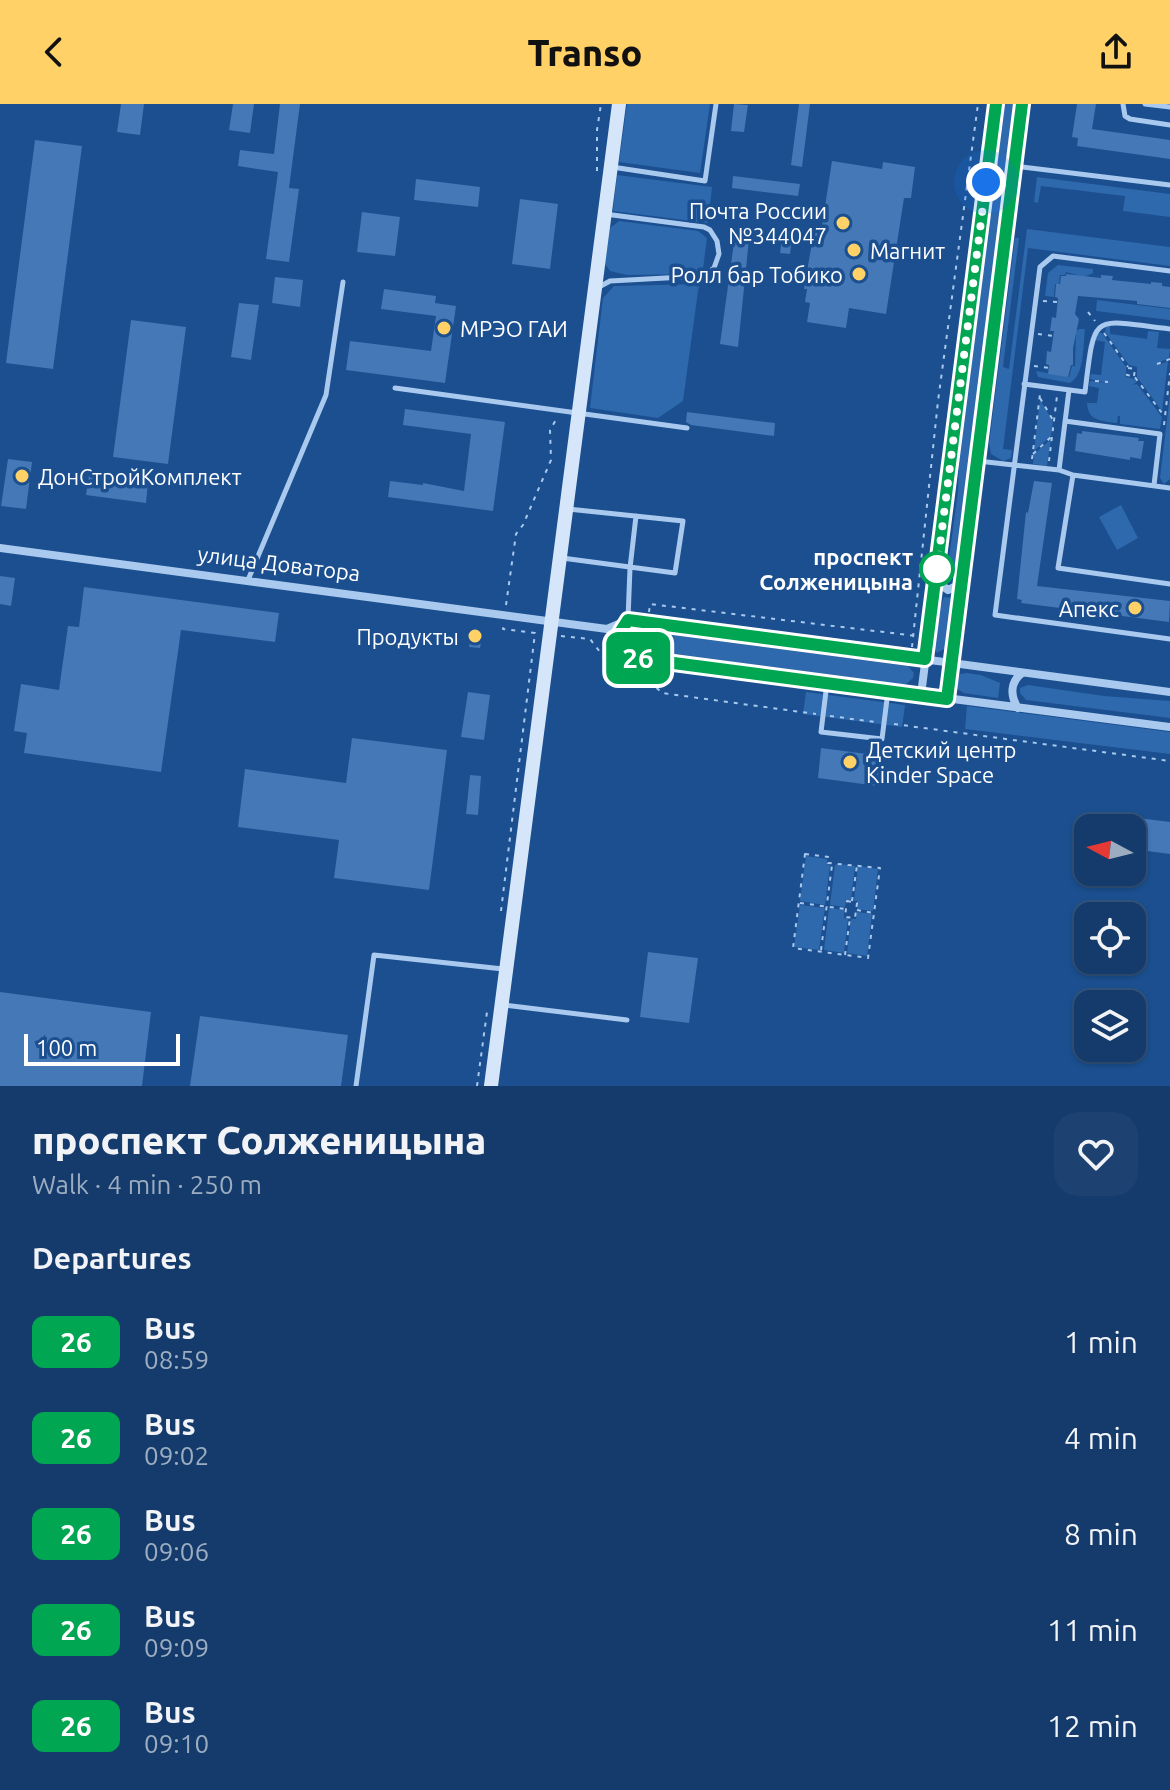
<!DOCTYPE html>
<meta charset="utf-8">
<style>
body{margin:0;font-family:Ubuntu,sans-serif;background:#1d4271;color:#f1f3f6;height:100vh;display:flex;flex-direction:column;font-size:30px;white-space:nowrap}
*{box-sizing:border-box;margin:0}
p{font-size:26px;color:#9dadc1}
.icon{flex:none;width:44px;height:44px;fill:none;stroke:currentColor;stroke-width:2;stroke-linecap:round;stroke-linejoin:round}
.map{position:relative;height:982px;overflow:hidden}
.panel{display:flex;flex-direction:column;background:#143b6b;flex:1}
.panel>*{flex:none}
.badge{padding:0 16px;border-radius:12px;font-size:28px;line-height:52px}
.needle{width:52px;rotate:277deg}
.fabs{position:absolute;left:1074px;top:710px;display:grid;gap:16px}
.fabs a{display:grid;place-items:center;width:72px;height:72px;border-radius:16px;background:#143b6b;box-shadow:0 2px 6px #0004,0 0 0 2px #33557e;font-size:40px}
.scale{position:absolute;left:24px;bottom:20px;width:156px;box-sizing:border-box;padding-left:8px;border:4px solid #fff;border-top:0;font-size:22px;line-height:28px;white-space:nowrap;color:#fff;-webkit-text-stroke:6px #1b4f8f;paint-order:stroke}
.you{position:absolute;width:40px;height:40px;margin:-20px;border:6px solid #fff;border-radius:50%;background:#1a73e8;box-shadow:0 0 0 12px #1a73e833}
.map>.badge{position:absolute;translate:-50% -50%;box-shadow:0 0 0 4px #fff}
h2{padding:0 32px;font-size:30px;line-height:72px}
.round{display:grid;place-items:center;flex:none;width:84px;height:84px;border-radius:24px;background:#1d4271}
.headline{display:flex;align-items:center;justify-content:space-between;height:136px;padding:0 32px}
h1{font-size:38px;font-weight:800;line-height:60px}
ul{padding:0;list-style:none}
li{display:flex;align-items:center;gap:24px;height:96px;padding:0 32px}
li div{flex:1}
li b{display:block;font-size:30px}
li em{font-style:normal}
li .badge{min-width:88px;font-weight:700;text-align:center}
header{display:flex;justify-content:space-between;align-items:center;height:104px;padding:0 32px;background:#ffd166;color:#111;font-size:36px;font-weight:800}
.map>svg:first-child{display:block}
.green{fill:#2e69ad}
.building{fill:#4478b7}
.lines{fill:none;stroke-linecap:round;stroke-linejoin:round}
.path{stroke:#a9c9ee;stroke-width:2;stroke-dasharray:4 6;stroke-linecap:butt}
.lane{stroke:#a9c9ee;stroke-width:5}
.street{stroke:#a9c9ee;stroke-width:8}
.secondary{stroke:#d6e6fa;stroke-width:14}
.line-casing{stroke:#fff;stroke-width:18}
.line{stroke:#00a651;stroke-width:12}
.walk{stroke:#fff;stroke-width:8;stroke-dasharray:0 14.4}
.poi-dot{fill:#ffd166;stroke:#1b4f8f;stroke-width:3}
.stop-dot{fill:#fff;stroke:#00a651;stroke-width:4}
.labels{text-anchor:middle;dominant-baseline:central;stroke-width:7;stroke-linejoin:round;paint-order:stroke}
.poi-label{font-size:22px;fill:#fff;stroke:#1b4f8f;text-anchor:end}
.stop-label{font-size:22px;font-weight:bold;fill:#fff;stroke:#1b4f8f;text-anchor:end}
.street-label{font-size:22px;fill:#fff;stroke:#1b4f8f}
</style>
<header><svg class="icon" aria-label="back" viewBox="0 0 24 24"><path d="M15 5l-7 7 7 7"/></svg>Transo<svg class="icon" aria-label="share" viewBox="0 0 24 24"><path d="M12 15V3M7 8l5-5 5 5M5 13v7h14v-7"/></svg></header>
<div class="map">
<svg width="1170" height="982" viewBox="0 0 1170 982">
<rect width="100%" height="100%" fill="#1b4f8f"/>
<!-- green -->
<path class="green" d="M627,0H710L700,69L619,58Z
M1004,0H1017L955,470L951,473L947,469L958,388L959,343Z
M617,71L712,83L708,119L613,107Z
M1037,73L1170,90V113L1123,107L1125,92L1041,82L1038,99L1034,98Z
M619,117L698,127L707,134L703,165L695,170L627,171L610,167L605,160L610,124Z
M1027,125L1170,143V162L1028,144L1003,345L1012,346L1011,354L1003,357L991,350L989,340L1015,134H1019L1003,263L1009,265Z
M1058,161L1093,165V169L1084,173L1066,168L1065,171H1060L1059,180H1055L1054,193L1045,192L1048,169Z
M699,180L683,297L658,314L590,304L603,194L614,182Z
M1097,196L1170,205V216L1096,207Z
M1110,221V230L1147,235L1148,227L1159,228L1157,244L1170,245L1169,254L1160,258L1161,260L1168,257L1162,307L1137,273V263L1129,261L1105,228L1106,222Z
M1079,225H1085C1083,242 1085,270 1070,279L1038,273L1036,267L1069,273L1072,262H1075L1076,227Z
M1097,229H1102L1126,263V273L1134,275L1137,278L1132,281L1137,280L1162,313L1160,325L1120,320V312H1118L1117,319C1101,317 1088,317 1087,299H1097L1099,284L1089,282L1090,277L1106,279L1090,275L1091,270L1101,271L1105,238L1095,236Z
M1170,291V375L1164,380L1160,374Z
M1040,296L1053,317L1051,332L1034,347Z
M1051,335L1047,362L1033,360L1034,350Z
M1121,401L1138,434L1117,446L1099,413Z
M944,493L952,494L946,544L937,549L933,542L936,515Z
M634,526L908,562L914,569L913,574L905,581L632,544Z
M966,569L981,571L1000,579L998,594L964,589L957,585L956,575L960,570Z
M1028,581L1104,592L1170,597V614L1026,596L1020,589V584Z
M806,588L905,601L902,623L803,610Z
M967,602L1170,628V650L965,625Z
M806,752L827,755V760L830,761L825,801L800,797Z
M839,760L855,762L851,796H846L845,803L830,801L835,761Z
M858,762L878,765L873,807L857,805L858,797H854Z
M800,801L825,804L819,846L794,843Z
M829,804L844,806V814L848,815L844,849L824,846Z
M857,808L872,810L867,852L847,849L851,815H856Z"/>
<!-- building -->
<path class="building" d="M121,0H144L140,31L117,28Z
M233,0H254L250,29L229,26Z
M280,0H300L289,84L299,85L289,158L266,155L278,68L238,62L240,46L274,50Z
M734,0L748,1L744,28L731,27Z
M799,0H810L802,63L791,61Z
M1077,0H1096L1092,25L1170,36V55L1077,42L1078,34L1072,33Z
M35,36L82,42L53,265L6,259Z
M832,57L882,65L883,58L915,63L911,94H904L886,210L849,204L846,224L807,218L810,199L805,198L807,185H804L815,121L822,122Z
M733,72L800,80L798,92L732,84Z
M416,75L480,83L478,103L414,96Z
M520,95L558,100L550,165L512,160Z
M362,108L400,113L395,152L357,148Z
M736,124L750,125L738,243L720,240Z
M783,127L793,128L790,150L780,149Z
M1066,170L1101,174V171L1113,172L1112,176L1151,180V178L1162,179V182L1170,183V204L1137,200V197L1078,192L1075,210L1079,215L1073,244V261H1071L1068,273L1048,270L1049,261L1046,260L1047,247L1051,248L1054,227H1050L1052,213L1056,214L1058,194L1055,193L1056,180H1060L1061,172H1066Z
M275,173L303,176L300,203L272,199Z
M384,185L436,192L435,199L456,202L445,279L346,266L350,237L431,247L436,212L381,205Z
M239,199L259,201L251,256L231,253Z
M131,216L186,223L168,360L113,353Z
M405,305L505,318L493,407L388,393L390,377L423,381V379L464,387L471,330L403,321Z
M687,308L775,319L774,332L691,321L686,318Z
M1082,327L1139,334L1138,337H1144L1141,355L1130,353V356L1075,347L1077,329L1082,330Z
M8,355L32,358L26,405L1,402Z
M89,371L148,378L146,399L86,391Z
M1034,377L1052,379L1037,482L1170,497L1169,518L1021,499L1022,496L1017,495L1026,408L1028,409Z
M0,472L15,474L11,502L0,500Z
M84,483L279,509L275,538L181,526L161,668L24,649L27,629L14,627L21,580L59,586L68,522L79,523Z
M471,531L482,533L480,544L469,543Z
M468,588L490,591L484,636L461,633Z
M352,634L447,646L429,786L334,774L339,736L238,723L245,665L346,679Z
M821,644L882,652L878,682L818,674Z
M470,671L481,672L478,711L466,710Z
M1114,711L1170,718V750L1132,745V724H1112Z
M648,848L698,854L689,919L640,913Z
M0,888L151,908L142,982H0Z
M200,912L348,931L341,982H190Z"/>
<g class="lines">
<!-- path -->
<path class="path" d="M597,67V26L601,0
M1043,197L1058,198
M1088,208L1095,217
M1104,229L1128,263
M1038,230L1053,232
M1157,260L1170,255
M1034,262L1049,264
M1134,272L1135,265L1128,264L1127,271L1134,272L1165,313
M1095,277L1108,278
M1040,294L1053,316
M1164,321L1170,269
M1033,350L1051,333
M1032,355L1040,290
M1049,357L1057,292
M506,501L516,430L523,421L551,356L550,326L557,314
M649,508L650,500L917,532
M561,532L590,535L614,566L642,570V566
M912,543L938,297L978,0
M645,544L647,526
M642,570L662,589L816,610
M830,612L875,618
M894,620L1170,657
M805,750L829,753L828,759L880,764L868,854L793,844Z
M847,797L857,799L855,814L845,813Z
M852,797L857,761
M800,799L845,805
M857,806L874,809
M501,807L535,529L503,525L504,519
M821,846L832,761
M845,851L850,814
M477,982L487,908"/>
<!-- lane -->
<path class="lane" d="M1123,0L1125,12L1130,15L1170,21
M1145,0L1170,3
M1014,62L1170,81
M612,63L705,77L716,0
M1170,167L1053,152L1040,163L995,511L1170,535
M599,183L610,177L703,172L714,164L719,150L717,137L710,126L704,123L605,110
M1024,280L1085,288C1095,206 1091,216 1170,225
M395,284L687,324
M1065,317L1160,330L1154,381
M978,357L1059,366L1073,371L1170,384
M1059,366L1069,286
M1073,371L1058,464L1170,480
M562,454L675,469L683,417L568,405
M248,476L326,291L343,178
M628,515L630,464L636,412
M827,579L821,628L882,635L888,587
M504,901L627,916
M356,982L374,851L503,865"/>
<!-- street -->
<path class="street" d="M0,444L607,525L628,516L1170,588
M936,477L948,486L961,480
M628,517L621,527L619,541L628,553L1170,623
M921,591L996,0
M947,595L1022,0
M1018,604C1010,592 1010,578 1022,569"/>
<!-- secondary -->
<path class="secondary" d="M491,982L619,0"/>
</g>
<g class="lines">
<!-- line casing -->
<g class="line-casing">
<path id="line" d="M996,0L925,555L628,516L621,527L619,541L628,553L947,595L1022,0"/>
</g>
<!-- line -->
<use href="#line" class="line"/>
<!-- walk -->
<path class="walk" d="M937,465L986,78"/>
</g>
<!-- markers -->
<g class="poi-dot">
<circle cx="843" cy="119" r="8"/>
<circle cx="854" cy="146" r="8"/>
<circle cx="859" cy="170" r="8"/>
<circle cx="444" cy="224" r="8"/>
<circle cx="22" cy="372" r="8"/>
<circle cx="1135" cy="504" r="8"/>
<circle cx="475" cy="532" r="8"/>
<circle cx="850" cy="658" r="8"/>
</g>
<circle class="stop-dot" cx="937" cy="465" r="16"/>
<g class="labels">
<!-- poi labels -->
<g class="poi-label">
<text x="827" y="106">Почта России<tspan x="827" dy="25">№344047</tspan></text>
<text x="870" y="146" text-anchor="start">Магнит</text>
<text x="843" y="170">Ролл бар Тобико</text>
<text x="460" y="224" text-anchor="start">МРЭО ГАИ</text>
<text x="38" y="372" text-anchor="start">ДонСтройКомплект</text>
<text x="1119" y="504">Апекс</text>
<text x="459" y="532">Продукты</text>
<text x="866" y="645" text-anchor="start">Детский центр<tspan x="866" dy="25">Kinder Space</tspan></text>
</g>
<!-- stop labels -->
<g class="stop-label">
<text x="913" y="452">проспект<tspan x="913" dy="25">Солженицына</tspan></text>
</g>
<!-- street labels -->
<g class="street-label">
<text transform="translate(279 459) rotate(7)">улица Доватора</text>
</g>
</g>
</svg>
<div class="fabs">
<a><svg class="needle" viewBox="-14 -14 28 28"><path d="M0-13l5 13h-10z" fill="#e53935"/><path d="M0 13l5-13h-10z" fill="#9dadc1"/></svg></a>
<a><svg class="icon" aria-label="locate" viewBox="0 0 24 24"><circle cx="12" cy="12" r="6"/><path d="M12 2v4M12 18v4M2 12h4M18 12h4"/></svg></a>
<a><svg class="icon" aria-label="layers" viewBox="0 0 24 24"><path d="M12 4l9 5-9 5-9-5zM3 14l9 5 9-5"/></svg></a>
</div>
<div class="scale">100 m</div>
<div class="you" style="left:986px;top:78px"></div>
<b class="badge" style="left:638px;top:554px;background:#00a651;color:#fff">26</b>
</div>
<section class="panel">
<div class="headline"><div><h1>проспект Солженицына</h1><p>Walk · 4 min · 250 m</p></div><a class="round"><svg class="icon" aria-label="heart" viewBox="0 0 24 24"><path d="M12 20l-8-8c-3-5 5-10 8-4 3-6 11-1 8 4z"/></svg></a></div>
<h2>Departures</h2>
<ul>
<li><span class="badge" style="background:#00a651;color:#fff">26</span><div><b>Bus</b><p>08:59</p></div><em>1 min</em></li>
<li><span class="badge" style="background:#00a651;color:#fff">26</span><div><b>Bus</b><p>09:02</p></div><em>4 min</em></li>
<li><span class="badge" style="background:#00a651;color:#fff">26</span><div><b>Bus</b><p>09:06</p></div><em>8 min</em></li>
<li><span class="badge" style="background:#00a651;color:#fff">26</span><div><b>Bus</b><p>09:09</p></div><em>11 min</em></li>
<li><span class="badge" style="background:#00a651;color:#fff">26</span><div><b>Bus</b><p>09:10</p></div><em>12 min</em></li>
</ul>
</section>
